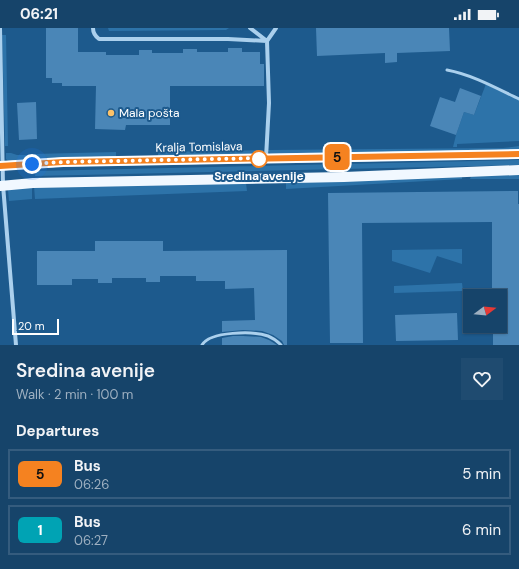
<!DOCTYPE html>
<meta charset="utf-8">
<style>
body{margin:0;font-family:"DM Sans",sans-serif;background:#1f4b70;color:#f1f3f6;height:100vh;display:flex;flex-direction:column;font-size:15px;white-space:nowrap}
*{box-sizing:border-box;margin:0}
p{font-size:13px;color:#9eb0c1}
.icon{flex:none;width:22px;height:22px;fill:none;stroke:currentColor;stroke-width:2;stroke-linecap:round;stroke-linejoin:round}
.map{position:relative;height:317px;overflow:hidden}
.drawer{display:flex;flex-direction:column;background:#16446a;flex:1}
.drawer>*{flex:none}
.badge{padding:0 8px;border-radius:6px;font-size:14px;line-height:26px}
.needle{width:26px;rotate:74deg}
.tools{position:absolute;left:463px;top:261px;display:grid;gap:8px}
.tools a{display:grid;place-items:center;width:44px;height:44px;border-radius:0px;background:#16446a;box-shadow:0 1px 3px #0004,0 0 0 1px #355c7e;font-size:20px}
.scale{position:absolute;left:12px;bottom:10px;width:47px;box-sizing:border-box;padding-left:4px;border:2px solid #fff;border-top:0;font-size:11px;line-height:14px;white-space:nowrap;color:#fff;-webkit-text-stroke:3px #1d5a8d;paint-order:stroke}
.you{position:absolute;width:20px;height:20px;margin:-10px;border:3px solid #fff;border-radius:50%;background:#1a73e8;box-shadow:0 0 0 6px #1a73e833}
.map>.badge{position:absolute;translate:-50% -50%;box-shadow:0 0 0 2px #fff}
h2{padding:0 16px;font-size:15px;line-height:36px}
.round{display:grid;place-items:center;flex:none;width:42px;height:42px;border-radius:0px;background:#1f4b70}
.overview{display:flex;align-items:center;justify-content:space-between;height:68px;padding:0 16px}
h1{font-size:19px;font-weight:600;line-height:30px}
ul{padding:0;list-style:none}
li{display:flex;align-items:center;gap:12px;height:50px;margin:0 8px 6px;padding:0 8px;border:2px solid #355c7e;border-radius:0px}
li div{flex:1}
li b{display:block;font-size:15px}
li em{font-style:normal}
li .badge{min-width:44px;font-weight:700;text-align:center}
.status{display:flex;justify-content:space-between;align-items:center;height:28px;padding:0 20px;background:#16446a;direction:ltr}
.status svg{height:11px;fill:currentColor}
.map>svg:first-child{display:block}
.green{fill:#2d73a9}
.building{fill:#4a86b7}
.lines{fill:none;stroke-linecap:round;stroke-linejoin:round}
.service{stroke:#abd0ed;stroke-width:3}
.minor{stroke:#abd0ed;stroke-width:4}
.primary{stroke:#f1f8ff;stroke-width:10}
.line-casing{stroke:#fff;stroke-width:9}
.line{stroke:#f58220;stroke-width:6}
.walk{stroke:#fff;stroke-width:4;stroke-dasharray:0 7.2}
.poi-dot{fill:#fcc269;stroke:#1d5a8d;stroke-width:1.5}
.stop-dot{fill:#fff;stroke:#f58220;stroke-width:2}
.labels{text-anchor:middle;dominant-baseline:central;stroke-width:4;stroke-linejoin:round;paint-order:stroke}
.poi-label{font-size:12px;fill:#fff;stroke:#1d5a8d;text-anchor:start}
.street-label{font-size:12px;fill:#fff;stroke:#1d5a8d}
.stop-label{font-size:12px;font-weight:bold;fill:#fff;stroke:#1d5a8d}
</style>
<div class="status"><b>06:21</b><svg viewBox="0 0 49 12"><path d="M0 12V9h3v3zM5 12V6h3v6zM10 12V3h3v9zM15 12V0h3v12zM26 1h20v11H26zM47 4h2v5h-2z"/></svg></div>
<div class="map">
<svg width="519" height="317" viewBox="0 0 519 317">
<rect width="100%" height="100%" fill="#1d5a8d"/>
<!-- green -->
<path class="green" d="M108,0H229L226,2L109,3Z
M2,7H6L8,118H5Z
M486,56L519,71V113L457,116V119H453L456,107L464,84L474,87Z
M519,118V124L272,128L269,124L268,122L503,120Z
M263,122L262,128H158V124Z
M116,124V129L34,134V126Z
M6,125H11L17,127H30V134H9L6,131Z
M519,132V137L35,148L36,143Z
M519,143V151H470L472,146Z
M462,146V151L286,161V154Z
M246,155L247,163L35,171L34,158Z
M32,157V171L9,173L8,162Z
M462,221V236L437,228L430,245L392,233V222Z
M462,255L463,263L394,265V258Z"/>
<!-- building -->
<path class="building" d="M46,0H78V24H106V27H139V22H152V25H183V21H197V24H228V20H242V24H260V36H264V58H170V97H126L125,102L95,101L96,58H62V55H52V50H46Z
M316,0H449L450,23L397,25V34L385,35V25L317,28Z
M460,60L481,68L474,87L464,84L456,107L430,98L440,69L455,74Z
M36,74L37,111L19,112L17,75Z
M518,163V176H519V317H493V298H500V268H492V194L362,195L363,315H330L328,165Z
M95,213H163V223L287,222V317H284L282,313L273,307L262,303L243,302L222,304V293L255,292L254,260L225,261V253H196V248H160V254H146V250H112V255H98V251H72V257H37V223H95Z
M457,285L458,312L396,313L395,287Z
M233,308H243L261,309L269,312L277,317H222V310Z"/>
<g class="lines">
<!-- service -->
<path class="service" d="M447,42C473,47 496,60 519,71
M202,317C210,303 254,303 268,308C273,310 277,313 281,317"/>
<!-- minor -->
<path class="minor" d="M0,0L3,157L16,317
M93,0C93,5 95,8 99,11H228L267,13L250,0
M266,130L269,75L267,13L276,0"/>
<!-- primary -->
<path class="primary" d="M0,138L63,134L519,126
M0,158L33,155L344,149L519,142"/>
</g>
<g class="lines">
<!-- line casing -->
<g class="line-casing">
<path id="line" d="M0,138L63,134L519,126"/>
</g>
<!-- line -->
<use href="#line" class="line"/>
<!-- walk -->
<path class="walk" d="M32,136L63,134L266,130L259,131"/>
</g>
<!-- markers -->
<circle class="poi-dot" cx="111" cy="85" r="4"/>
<circle class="stop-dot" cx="259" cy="131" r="8"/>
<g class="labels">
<!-- poi labels -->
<g class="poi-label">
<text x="119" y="85">Mala pošta</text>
</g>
<!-- street labels -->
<g class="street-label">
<text transform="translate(199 119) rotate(-1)">Kralja Tomislava</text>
</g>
<!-- stop labels -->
<g class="stop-label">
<text x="259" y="148">Sredina avenije</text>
</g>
</g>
</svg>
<div class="tools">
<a><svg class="needle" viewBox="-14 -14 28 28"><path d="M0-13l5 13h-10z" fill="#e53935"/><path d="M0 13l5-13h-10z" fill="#9eb0c1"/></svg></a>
</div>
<div class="scale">20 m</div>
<div class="you" style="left:32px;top:136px"></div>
<b class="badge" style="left:337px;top:129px;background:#f58220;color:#111">5</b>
</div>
<section class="drawer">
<div class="overview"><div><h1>Sredina avenije</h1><p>Walk · 2 min · 100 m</p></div><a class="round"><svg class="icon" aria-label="heart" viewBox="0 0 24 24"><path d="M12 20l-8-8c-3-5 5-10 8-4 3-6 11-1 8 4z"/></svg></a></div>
<h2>Departures</h2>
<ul>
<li><span class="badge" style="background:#f58220;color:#111">5</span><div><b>Bus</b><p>06:26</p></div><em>5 min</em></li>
<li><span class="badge" style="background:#00a3b4;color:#fff">1</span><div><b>Bus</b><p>06:27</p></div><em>6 min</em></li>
</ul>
</section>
